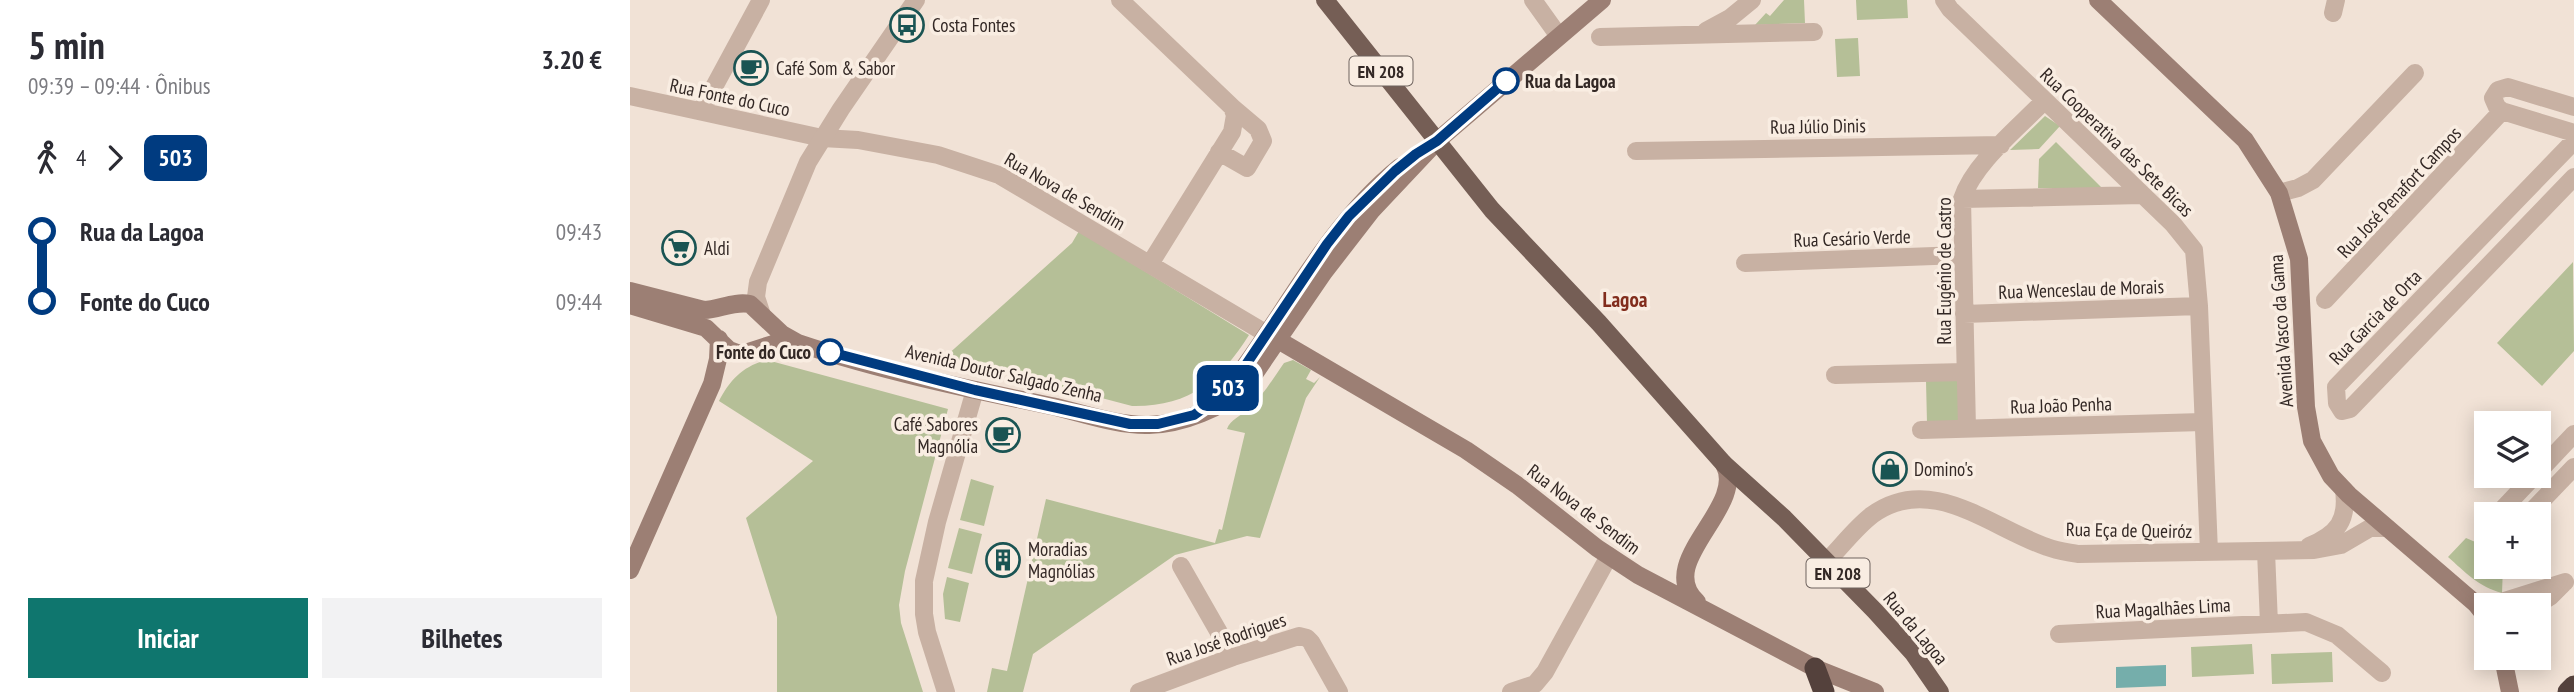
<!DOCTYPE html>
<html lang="pt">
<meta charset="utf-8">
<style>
body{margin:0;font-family:"PT Sans Narrow",sans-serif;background:#f2f2f3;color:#2b2b33;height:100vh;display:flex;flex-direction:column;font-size:26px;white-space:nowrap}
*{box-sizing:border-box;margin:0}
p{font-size:23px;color:#7c7c81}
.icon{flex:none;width:38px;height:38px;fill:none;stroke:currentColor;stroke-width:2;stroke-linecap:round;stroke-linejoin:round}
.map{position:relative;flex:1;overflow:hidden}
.panel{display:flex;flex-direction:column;background:#fff;width:630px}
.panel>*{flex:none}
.badge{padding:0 14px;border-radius:10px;font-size:24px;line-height:46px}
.tools{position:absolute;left:1844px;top:411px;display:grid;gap:14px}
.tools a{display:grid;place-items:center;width:77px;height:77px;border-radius:0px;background:#fff;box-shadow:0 4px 18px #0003;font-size:35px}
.map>.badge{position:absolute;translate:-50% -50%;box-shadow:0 0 0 4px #fff}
.legs{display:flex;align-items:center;gap:10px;height:77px;padding:0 28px;font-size:23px}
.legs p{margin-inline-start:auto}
.head{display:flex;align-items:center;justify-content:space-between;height:119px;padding:0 28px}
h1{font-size:38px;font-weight:700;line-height:52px}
.primary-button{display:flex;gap:14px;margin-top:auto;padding:14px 28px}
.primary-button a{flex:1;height:80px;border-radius:0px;background:#0f766e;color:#fff;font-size:28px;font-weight:700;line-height:80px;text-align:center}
.primary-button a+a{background:#f2f2f3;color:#2b2b33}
ul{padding:0 28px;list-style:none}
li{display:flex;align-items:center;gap:24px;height:70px;font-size:26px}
li i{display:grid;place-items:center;width:10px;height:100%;margin:0 9px;background:currentColor}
li i::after{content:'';width:18px;height:18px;margin:-9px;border:5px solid;border-radius:50%;background:#fff}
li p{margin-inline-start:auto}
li:first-child i{background:linear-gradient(#0000 50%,currentColor 0)}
li:last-child i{background:linear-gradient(currentColor 50%,#0000 0)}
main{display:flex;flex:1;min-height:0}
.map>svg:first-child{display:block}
.green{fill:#b5bf97}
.water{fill:#75aeab}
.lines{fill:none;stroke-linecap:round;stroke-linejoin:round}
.minor{stroke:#c8b1a3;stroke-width:18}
.tertiary{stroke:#c8b1a3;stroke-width:18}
.secondary{stroke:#9c7f74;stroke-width:18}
.primary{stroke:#755e55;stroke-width:18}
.motorway{stroke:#54413c;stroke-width:21}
.line-1-casing{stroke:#fff;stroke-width:16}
.line-1{stroke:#003b80;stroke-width:10}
.stop-1-dot{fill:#fff;stroke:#003b80;stroke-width:3.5}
.labels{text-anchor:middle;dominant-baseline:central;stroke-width:7;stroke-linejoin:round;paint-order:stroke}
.shield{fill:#f9ede2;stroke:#6e635e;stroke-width:2}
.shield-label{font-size:18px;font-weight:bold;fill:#332825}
.poi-label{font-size:19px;fill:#332825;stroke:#f9ede2;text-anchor:start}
.stop-label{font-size:19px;font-weight:bold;fill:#332825;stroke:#f9ede2;text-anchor:start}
.street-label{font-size:19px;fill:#332825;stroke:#f9ede2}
.neighbourhood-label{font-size:21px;font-weight:bold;fill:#822d1d;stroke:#f9ede2}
</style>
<main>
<section class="panel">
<div class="head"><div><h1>5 min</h1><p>09:39 – 09:44 · Ônibus</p></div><b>3.20 €</b></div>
<div class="legs"><svg class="icon" aria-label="walk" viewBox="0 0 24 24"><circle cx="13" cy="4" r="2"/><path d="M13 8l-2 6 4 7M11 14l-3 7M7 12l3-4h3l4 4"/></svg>4<svg class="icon" aria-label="forward" viewBox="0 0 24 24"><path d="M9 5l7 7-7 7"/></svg><b class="badge" style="background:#003b80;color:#fff">503</b></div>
<ul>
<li><i style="color:#003b80"></i><b>Rua da Lagoa</b><p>09:43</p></li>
<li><i style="color:#003b80"></i><b>Fonte do Cuco</b><p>09:44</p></li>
</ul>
<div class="primary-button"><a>Iniciar</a><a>Bilhetes</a></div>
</section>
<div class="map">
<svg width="1944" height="692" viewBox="0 0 1944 692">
<rect width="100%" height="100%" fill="#f1e2d6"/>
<!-- green -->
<path class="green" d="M1154,0H1174L1175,23L1125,25L1136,13L1140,16Z
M1226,0H1277L1278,18L1227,20Z
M1228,38L1230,76L1207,77L1205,39Z
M1415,116L1430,126L1409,149L1380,150Z
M1426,142L1472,188H1408L1409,159Z
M449,231L619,335C590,381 559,407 502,406L315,357L442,243Z
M1943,262L1944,351L1912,386L1867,343Z
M137,360L318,409L275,571L269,605L271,623L293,692H147V617L116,518L183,461L89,401C100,380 113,366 137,360Z
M663,360L681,370L676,379L684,383L690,377L676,398L630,538L617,536L545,555L403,654L393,692H357L362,668L377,671L416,499L585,543L589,529L592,530L615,433L597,429C600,420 611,416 618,409C633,396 642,380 654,363Z
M1329,379L1330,422L1297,423L1296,381Z
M341,479L364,486L354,526L330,520Z
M329,528L352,534L342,574L318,568Z
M1836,538L1857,547V567H1873L1872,593C1849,587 1835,572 1818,557Z
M317,577L339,583L330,622L315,619L313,594Z
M1622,644L1624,674L1562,677L1561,647Z
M1702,652L1703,682L1642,684L1641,654Z"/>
<!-- water -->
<path class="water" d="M1536,665V686L1486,688V667Z"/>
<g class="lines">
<!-- minor -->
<path class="minor" d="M490,0L602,107L605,115L602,132L520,264
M903,0L928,35
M1314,0L1320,9L1543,224L1564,250L1569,306L1579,552
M1703,13L1706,0
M1076,31L1100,18L1122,0
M970,37L1184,32
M0,96L192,138L228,140L308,155L369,175L637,334
M1944,107L1878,87L1868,90L1863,98L1867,107L1872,111L1944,133
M71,111L131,0
M1944,141L1706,387L1707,403L1712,411L1720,409L1944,177
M1006,151L1371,145
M589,152L617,168L633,141L628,129L602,107
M1649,193L1668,188L1683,180L1785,73
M1332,199L1512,195
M1115,263L1331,255
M1695,300L1872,111
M1334,314L1569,306
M1205,375L1335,372
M1337,429L1332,199C1344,163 1387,129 1414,101
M1291,430L1573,422
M1909,471L1944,434
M1868,514L1904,476
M1899,514L1944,467
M1679,546C1708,534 1718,520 1714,490
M1636,551L1639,624
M1197,561C1212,546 1225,528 1242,515C1301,472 1361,528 1417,547C1427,551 1438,552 1448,554L1684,550L1711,545L1740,528H1757
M551,566L603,657
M1429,634L1676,622L1707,635L1752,673
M316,692L297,632L294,614V581L307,522L345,390
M509,692L603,657L669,636L677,638L681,642L709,692
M881,692L905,684L915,672L979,556"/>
<!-- tertiary -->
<path class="tertiary" d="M131,312L126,297L128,282L178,162L211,109L286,0
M1846,604L1871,602L1935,582
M1905,606L1921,596L1933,584"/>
<!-- secondary -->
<path class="secondary" d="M1468,0L1615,140L1649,193L1669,259L1676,407L1682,441L1701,476L1719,495L1846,604L1857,618
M0,291L74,310C90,309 104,301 120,304L152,334L168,343C251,371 339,389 426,407C455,414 489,426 519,425C553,424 592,408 616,386L694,272L742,210L807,141L972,0
M0,305L76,328L99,350L107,353H115L143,344H169
M648,340L836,450L887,485L967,548L1008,575L1185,668L1245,692
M589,397C613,373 630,344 649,316C684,262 720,207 770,167
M0,570L82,384L88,359L89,339
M1067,602C1023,562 1118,507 1094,464
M1873,658L1880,692"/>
<!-- primary -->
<path class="primary" d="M695,0L862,210L969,323L1094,464L1154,518L1245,611L1283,653L1310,692"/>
<!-- motorway -->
<path class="motorway" d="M1185,668L1194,692
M1938,692L1944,686"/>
</g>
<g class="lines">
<!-- line-1 casing -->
<g class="line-1-casing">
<path id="line-1" d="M200,352L345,390L500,424H528L564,415L584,401L611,372L697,244L719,216L765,171L786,154L807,141L876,81"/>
</g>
<!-- line-1 -->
<use href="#line-1" class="line-1"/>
</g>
<!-- icons -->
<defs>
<g id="bus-ring" transform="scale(1.75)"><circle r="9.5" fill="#f9ede2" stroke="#1a5453" stroke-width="1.5"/><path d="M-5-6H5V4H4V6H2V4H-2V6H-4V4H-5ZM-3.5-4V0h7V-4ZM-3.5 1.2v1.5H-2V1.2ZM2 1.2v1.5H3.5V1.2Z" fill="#1a5453"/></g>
<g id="cafe-ring" transform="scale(1.75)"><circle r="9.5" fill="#f9ede2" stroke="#1a5453" stroke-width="1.5"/><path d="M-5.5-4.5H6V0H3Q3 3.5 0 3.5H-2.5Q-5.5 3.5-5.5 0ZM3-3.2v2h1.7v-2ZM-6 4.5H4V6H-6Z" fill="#1a5453"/></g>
<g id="supermarket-ring" transform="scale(1.75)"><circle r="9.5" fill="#f9ede2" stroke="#1a5453" stroke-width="1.5"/><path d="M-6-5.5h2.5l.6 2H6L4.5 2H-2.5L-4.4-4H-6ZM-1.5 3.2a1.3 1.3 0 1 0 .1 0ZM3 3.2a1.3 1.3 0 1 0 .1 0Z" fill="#1a5453"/></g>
<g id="shop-ring" transform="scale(1.75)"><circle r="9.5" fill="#f9ede2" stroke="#1a5453" stroke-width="1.5"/><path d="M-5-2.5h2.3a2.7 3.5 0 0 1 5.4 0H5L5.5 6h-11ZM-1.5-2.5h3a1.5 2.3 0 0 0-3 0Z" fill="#1a5453"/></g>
<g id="building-ring" transform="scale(1.75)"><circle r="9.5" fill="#f9ede2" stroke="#1a5453" stroke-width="1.5"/><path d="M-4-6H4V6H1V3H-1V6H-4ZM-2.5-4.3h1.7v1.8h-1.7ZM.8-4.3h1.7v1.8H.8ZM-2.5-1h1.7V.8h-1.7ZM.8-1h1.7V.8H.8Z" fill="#1a5453"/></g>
</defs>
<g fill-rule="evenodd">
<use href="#bus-ring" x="277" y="25"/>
<use href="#cafe-ring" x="121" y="68"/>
<use href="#supermarket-ring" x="49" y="248"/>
<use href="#cafe-ring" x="373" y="435"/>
<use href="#shop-ring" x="1260" y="469"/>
<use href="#building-ring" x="373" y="560"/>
</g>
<!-- markers -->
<g class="stop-1-dot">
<circle cx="876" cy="81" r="12"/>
<circle cx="200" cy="352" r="12"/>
</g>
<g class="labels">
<!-- shield labels -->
<g class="shield">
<rect x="719.5" y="56.5" width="63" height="29" rx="5"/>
<rect x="1176.5" y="558.5" width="63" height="29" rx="5"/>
</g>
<g class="shield-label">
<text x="751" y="71">EN 208</text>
<text x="1208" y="573">EN 208</text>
</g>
<!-- poi labels -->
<g class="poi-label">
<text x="302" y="25">Costa Fontes</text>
<text x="146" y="68">Café Som &amp; Sabor</text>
<text x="74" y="248">Aldi</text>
<text x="348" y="424" text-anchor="end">Café Sabores<tspan x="348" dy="22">Magnólia</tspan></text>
<text x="1284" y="469">Domino's</text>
<text x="398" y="549">Moradias<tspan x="398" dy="22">Magnólias</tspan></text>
</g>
<!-- stop labels -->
<g class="stop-label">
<text x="895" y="81">Rua da Lagoa</text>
<text x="181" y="352" text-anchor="end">Fonte do Cuco</text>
</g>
<!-- street labels -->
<g class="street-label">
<text transform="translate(100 97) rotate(12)">Rua Fonte do Cuco</text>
<text transform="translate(1188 126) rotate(-1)">Rua Júlio Dinis</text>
<text transform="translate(1487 142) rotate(44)">Rua Cooperativa das Sete Bicas</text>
<text transform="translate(435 191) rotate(30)">Rua Nova de Sendim</text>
<text transform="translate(1769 192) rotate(-47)">Rua José Penafort Campos</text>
<text transform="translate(1222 238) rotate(-2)">Rua Cesário Verde</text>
<text transform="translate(1314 271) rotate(-90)">Rua Eugénio de Castro</text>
<text transform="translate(1451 289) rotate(-2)">Rua Wenceslau de Morais</text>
<text transform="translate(1745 317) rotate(-46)">Rua Garcia de Orta</text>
<text transform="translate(1651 331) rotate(-94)">Avenida Vasco da Gama</text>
<text transform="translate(374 373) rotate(13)">Avenida Doutor Salgado Zenha</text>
<text transform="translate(1431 405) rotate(-2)">Rua João Penha</text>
<text transform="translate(954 509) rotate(37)">Rua Nova de Sendim</text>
<text transform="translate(1499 530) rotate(1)">Rua Eça de Queiróz</text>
<text transform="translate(1533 608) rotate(-3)">Rua Magalhães Lima</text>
<text transform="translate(1286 628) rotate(50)">Rua da Lagoa</text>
<text transform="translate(596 639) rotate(-19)">Rua José Rodrigues</text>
</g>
<!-- neighbourhood labels -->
<g class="neighbourhood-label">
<text x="995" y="299">Lagoa</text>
</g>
</g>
</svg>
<div class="tools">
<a><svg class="icon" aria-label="layers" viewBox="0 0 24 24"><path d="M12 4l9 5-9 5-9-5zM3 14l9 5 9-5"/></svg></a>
<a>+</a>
<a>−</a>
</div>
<b class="badge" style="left:598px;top:388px;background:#003b80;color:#fff">503</b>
</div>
</main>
